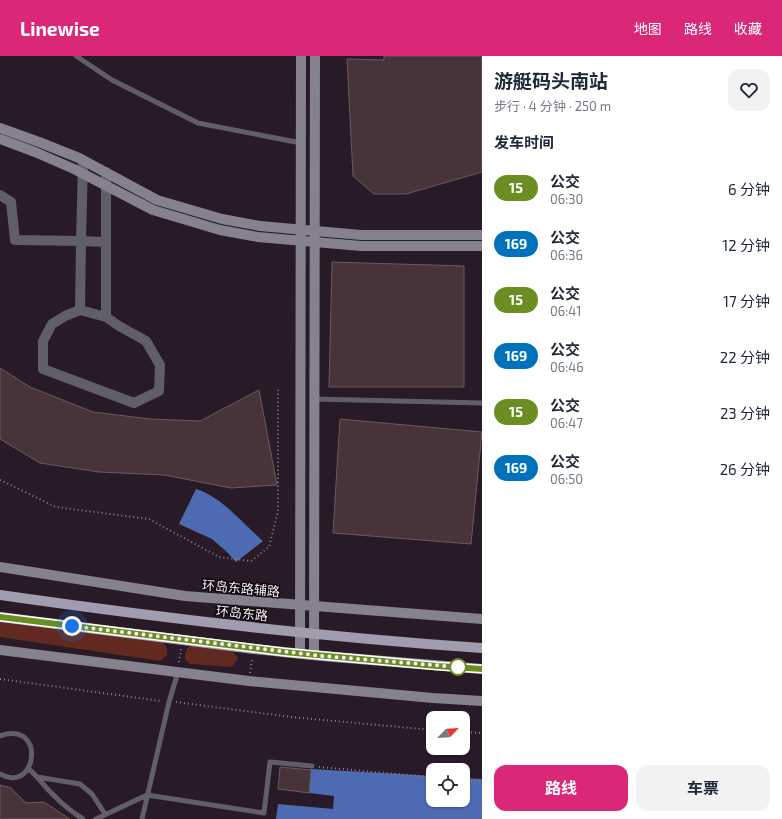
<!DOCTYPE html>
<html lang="zh">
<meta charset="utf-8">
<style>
body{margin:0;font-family:"Exo 2","Noto Sans SC",sans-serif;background:#f2f2f3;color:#1f2937;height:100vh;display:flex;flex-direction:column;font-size:15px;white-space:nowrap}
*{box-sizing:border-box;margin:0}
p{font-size:13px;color:#747a83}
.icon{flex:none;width:22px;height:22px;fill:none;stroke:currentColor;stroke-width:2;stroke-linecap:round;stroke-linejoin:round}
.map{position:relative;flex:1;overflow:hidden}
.panel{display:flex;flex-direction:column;background:#fff;width:300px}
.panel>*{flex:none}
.badge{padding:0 8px;border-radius:13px;font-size:14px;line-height:26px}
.needle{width:26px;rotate:65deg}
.fabs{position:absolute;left:426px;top:655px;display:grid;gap:8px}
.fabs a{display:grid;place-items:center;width:44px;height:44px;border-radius:8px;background:#fff;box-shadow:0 1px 3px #0004;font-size:20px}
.you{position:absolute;width:20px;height:20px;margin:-10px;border:3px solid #fff;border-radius:50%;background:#1a73e8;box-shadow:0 0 0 6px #1a73e833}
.map>.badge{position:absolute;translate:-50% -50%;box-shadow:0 0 0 2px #fff}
h2{padding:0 12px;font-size:15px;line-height:36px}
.round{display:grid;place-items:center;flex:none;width:42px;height:42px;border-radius:12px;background:#f2f2f3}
.overview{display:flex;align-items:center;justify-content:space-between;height:68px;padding:0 12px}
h1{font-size:19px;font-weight:700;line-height:30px}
.button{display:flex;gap:8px;margin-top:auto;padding:8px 12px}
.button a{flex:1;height:46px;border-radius:12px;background:#db2777;color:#fff;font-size:16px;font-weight:700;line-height:46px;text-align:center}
.button a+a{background:#f2f2f3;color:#1f2937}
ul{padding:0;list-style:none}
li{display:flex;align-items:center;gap:12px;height:56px;padding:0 12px}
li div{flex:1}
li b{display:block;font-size:15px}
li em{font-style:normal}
li .badge{min-width:44px;font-weight:700;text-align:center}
header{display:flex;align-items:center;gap:24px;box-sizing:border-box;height:56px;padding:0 20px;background:#db2777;color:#fff}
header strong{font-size:19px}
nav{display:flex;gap:22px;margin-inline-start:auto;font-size:14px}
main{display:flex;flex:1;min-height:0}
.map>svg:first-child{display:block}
.green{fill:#61291f}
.water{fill:#4e6ab2}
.building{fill:#473439;stroke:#6d585e}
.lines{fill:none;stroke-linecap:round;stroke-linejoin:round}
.path{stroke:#8b808a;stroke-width:2;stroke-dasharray:1 3;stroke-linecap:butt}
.lane{stroke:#605e66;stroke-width:5}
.street{stroke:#605e66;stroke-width:10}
.secondary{stroke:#85818f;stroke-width:10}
.primary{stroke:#a19dae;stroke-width:10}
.line-casing{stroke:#fff;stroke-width:9}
.line{stroke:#6b8e23;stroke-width:6}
.walk{stroke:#f8eff7;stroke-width:4;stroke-dasharray:0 7.2}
.stop-dot{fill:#fff;stroke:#6b8e23;stroke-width:2}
.labels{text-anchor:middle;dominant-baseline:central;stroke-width:3;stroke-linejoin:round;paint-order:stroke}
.street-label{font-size:13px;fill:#f8eff7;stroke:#0d080d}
</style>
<header>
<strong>Linewise</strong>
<nav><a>地图</a><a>路线</a><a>收藏</a></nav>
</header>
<main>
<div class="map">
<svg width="482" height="763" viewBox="0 0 482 763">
<rect width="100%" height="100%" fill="#281b27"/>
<!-- green -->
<path class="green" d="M0,561L158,584C165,587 168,591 167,599L160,605L0,581Z
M193,589L228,593L233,596L238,602L232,611L190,608L185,603C185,596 186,591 193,589Z"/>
<!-- water -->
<path class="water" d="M196,433C222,441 242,467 263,485L236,506L227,496L212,483L179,468Z
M311,713L433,720V744H463V722L482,723V763H276L278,748L333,753L334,740L309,737Z"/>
<!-- building -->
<path class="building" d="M384,0H482V116L406,138H374L353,120L347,3L384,4Z
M332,206L464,210V331H329Z
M0,312L30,331L93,356L150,363L200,365L259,334L277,429L231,432L164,419L99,416L40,407L0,383Z
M340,363L482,376L471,488L333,477Z
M280,711L311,714L309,737L278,733Z
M0,729L11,732L26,747L44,746L70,763H0Z"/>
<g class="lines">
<!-- path -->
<path class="path" d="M0,424L56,451L149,463L219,501L251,505L269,491L278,455V332
M179,606L181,593
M250,617L252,603
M0,623L161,645
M176,646L291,661L433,674
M463,676L482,677
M319,711L433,721
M463,724L482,726"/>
<!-- lane -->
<path class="lane" d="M76,0L112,24L198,67L301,87
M314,343L482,347
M0,680C46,663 38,739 0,718
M28,712L37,721L80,728L92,738L105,758
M37,721C51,738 65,752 83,763
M96,763L147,739L264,757L270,706L312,710
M142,763L169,646L178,616"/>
<!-- street -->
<path class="street" d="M83,105L81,185L106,186
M106,116V261
M0,139L11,146L15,184L81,185L80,254
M80,254L106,261L119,270L146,285L160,309L159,335L134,347L43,313V285L52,268L65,260Z"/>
<!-- secondary -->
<path class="secondary" d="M0,72L39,86L79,102L157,144L222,163L260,170L361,179H482
M0,83L35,96L74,113L153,154L220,174L258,181L361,190H482
M0,511L185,540L482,563
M0,594L249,625L433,642L482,645
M300,597L301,0
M314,599L315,0"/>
<!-- primary -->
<path class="primary" d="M0,539C160,562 321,581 482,592
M0,561L254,593L322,600L482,613"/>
</g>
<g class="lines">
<!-- line casing -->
<g class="line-casing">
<path id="line" d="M0,561L284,596L437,610L482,613"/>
</g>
<!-- line -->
<use href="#line" class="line"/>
<!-- walk -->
<path class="walk" d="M72,570L322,600L458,611"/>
</g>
<!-- markers -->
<circle class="stop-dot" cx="458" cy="611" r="8"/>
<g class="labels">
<!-- street labels -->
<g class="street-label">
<text transform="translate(241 532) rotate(5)">环岛东路辅路</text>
<text transform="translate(242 557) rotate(6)">环岛东路</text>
</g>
</g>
</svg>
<div class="fabs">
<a><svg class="needle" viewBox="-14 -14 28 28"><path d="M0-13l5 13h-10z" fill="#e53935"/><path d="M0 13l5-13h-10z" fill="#747a83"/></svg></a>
<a><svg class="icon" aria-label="locate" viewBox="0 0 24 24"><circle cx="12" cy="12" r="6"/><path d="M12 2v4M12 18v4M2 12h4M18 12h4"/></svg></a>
</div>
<div class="you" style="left:72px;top:570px"></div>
</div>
<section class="panel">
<div class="overview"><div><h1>游艇码头南站</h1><p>步行 · 4 分钟 · 250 m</p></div><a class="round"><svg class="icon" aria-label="heart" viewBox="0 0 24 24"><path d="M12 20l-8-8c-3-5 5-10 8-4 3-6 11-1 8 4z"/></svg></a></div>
<h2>发车时间</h2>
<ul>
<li><span class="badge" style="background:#6b8e23;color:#fff">15</span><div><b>公交</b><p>06:30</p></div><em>6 分钟</em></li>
<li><span class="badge" style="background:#0072bc;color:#fff">169</span><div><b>公交</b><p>06:36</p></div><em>12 分钟</em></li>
<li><span class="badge" style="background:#6b8e23;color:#fff">15</span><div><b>公交</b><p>06:41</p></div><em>17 分钟</em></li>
<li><span class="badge" style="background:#0072bc;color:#fff">169</span><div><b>公交</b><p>06:46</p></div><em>22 分钟</em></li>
<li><span class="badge" style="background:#6b8e23;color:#fff">15</span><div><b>公交</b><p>06:47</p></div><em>23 分钟</em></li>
<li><span class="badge" style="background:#0072bc;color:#fff">169</span><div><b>公交</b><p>06:50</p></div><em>26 分钟</em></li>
</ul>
<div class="button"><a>路线</a><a>车票</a></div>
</section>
</main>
